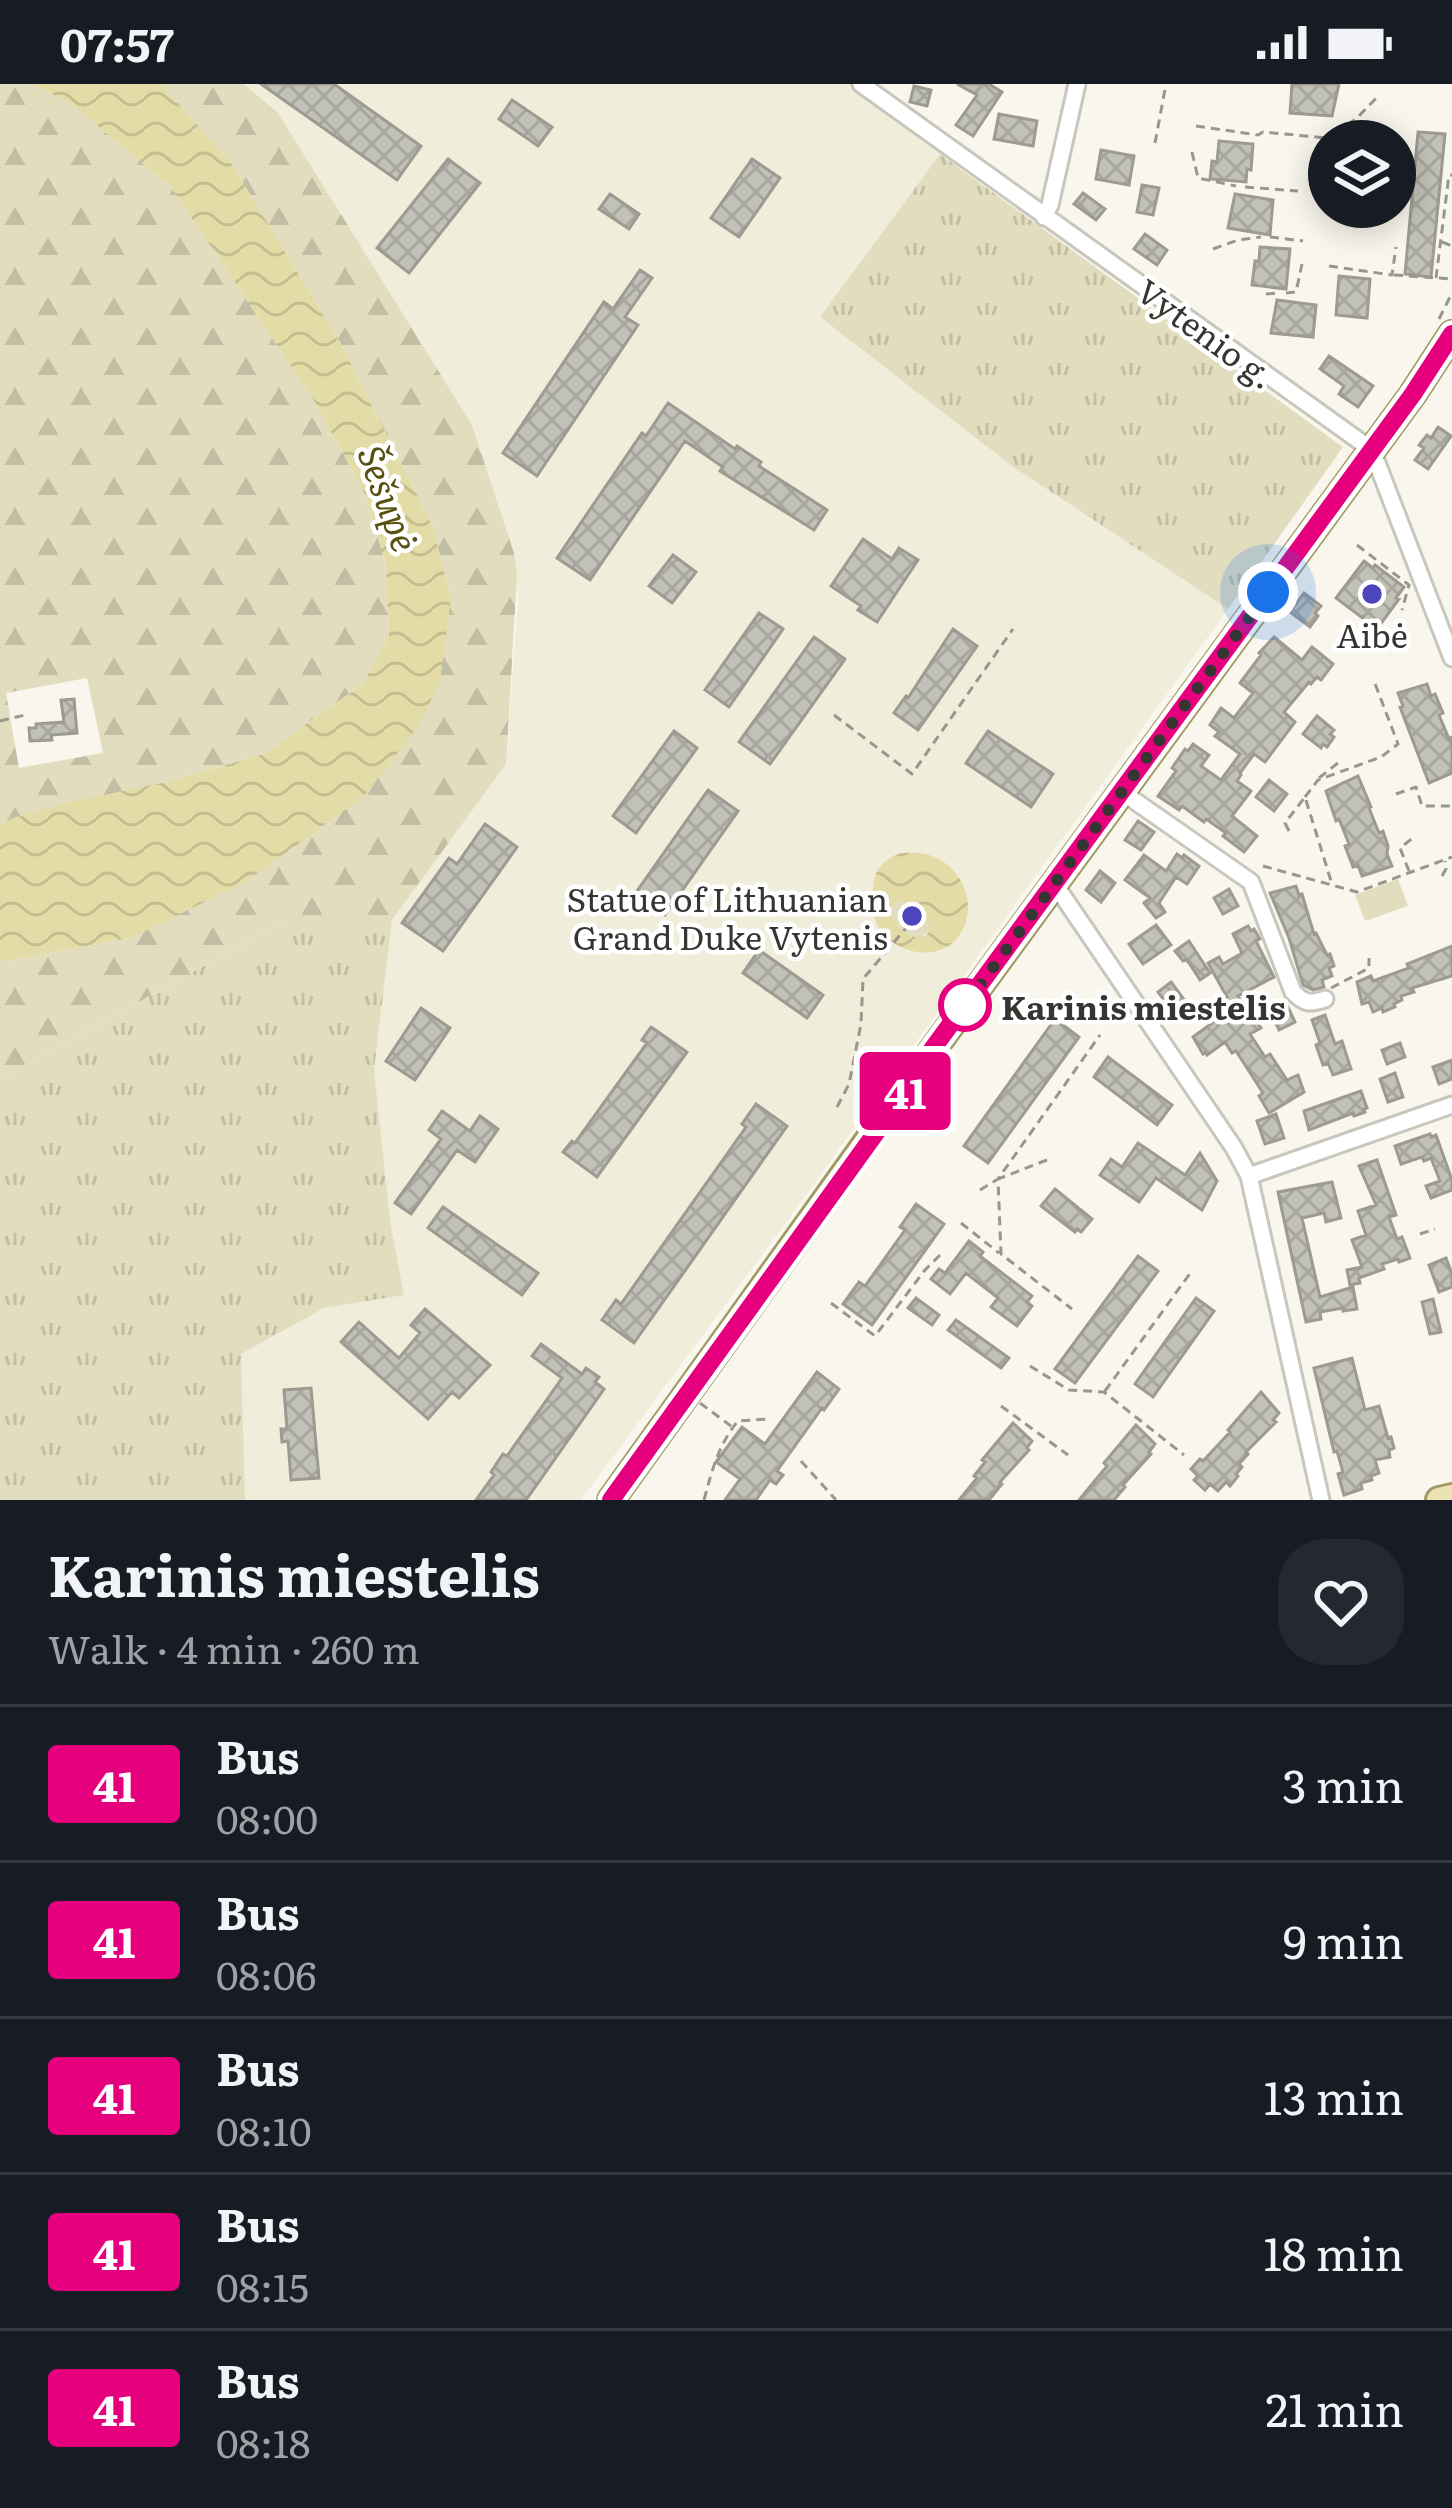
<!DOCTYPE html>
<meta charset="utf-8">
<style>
body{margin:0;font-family:Literata,serif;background:#242831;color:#f1f3f6;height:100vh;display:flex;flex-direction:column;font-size:45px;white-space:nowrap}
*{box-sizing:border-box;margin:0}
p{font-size:39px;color:#9ea1a6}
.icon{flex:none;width:66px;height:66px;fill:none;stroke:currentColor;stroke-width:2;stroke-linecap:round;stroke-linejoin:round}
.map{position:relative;height:1416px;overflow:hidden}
.sheet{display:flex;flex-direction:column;background:#171b24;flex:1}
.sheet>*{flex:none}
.badge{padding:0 24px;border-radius:9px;font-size:42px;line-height:78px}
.controls{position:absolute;left:1308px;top:36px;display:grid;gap:24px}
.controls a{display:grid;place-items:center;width:108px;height:108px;border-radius:50%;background:#171b24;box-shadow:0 6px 30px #0003;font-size:60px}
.you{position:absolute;width:60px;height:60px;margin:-30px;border:9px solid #fff;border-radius:50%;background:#1a73e8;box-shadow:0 0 0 18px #1a73e833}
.map>.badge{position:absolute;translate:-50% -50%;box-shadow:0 0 0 6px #fff}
.round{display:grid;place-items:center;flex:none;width:126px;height:126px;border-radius:48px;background:#242831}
.summary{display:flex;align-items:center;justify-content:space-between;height:204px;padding:0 48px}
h1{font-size:57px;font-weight:700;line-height:90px}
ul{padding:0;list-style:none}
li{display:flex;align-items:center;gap:36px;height:156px;padding:0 48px;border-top:3px solid #363941}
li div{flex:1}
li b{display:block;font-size:45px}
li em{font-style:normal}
li .badge{min-width:132px;font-weight:700;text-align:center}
.status{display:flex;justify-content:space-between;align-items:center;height:84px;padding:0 60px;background:#171b24;direction:ltr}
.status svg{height:33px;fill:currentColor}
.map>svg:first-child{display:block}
.built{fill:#f0eddb}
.grass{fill:url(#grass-tufts)}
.forest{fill:url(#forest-firs);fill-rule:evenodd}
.park{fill:#e2ddbe}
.water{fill:url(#water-waves);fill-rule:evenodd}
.building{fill:url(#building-cross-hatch);stroke:#9c9a91;stroke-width:3}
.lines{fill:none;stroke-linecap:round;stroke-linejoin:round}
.street-casing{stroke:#c8c7bd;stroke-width:21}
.primary-casing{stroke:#a29a65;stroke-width:30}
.path{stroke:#97968f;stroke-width:3;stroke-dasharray:9 6;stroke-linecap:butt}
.street{stroke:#fff;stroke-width:15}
.primary{stroke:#ebe3b3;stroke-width:24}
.line-casing{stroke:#fff;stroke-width:27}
.line{stroke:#e6007e;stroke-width:18}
.walk{stroke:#353531;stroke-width:12;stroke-dasharray:0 21.6}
.poi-dot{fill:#4d45bb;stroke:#fff;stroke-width:4.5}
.stop-dot{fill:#fff;stroke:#e6007e;stroke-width:6}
.labels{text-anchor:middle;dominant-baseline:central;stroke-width:9;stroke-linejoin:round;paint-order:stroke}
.street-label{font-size:33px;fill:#353531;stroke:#fff}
.poi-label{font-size:33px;fill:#353531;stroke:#fff}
.stop-label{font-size:33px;font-weight:bold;fill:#353531;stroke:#fff;text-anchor:start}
.water-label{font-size:36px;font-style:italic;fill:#594f10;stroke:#fff}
</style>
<div class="status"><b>07:57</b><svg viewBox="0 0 49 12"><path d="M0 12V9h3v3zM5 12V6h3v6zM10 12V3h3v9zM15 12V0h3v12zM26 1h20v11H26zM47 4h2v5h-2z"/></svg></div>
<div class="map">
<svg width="1452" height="1416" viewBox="0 0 1452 1416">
<defs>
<pattern id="grass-tufts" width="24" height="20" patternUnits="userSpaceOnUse" patternTransform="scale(3)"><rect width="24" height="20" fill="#e2ddbe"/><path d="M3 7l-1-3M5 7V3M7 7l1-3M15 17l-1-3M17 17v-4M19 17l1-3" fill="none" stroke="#c2bea4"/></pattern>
<pattern id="forest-firs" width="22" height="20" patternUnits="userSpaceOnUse" patternTransform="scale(3)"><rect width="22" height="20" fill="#e2ddbe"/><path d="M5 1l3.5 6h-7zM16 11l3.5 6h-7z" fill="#c2bea4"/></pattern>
<pattern id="water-waves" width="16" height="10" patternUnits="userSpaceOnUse" patternTransform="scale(3)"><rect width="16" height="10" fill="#e4dca6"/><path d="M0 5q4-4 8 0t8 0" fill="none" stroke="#c4bd8f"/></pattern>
<pattern id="building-cross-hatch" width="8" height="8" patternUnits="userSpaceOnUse" patternTransform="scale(3)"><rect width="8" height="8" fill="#c2c1b7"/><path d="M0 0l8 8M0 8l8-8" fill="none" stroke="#a7a69e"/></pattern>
</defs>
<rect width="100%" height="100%" fill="#f9f7ed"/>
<!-- built -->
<path class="built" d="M244,0H861L943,58L940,70L820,233L1012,382L1228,525L785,1140L581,1416H245L241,1270L324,1224L404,1210L390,1136L374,985L392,836L506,680L518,514L514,469L472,341L278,29Z"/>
<!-- grass -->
<path class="grass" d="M940,70L1343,363L1228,525L1012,382L820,233Z
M902,816C964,829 910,887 890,827L893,820Z
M286,836H392L374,985L390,1136L404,1211L324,1224L241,1270L245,1416H0V995Z"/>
<!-- forest -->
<path class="forest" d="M0,0H32L70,19L170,102L315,318L366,412L386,481L389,552L363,600L264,670L171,697L66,720L14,734L0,741ZM87,594L103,669L19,684L6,609Z
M161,0H244L278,29L472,341L514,469L517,491L506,680L392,836H286L0,995V878L134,853L451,514L432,441L341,260L231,79Z"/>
<!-- park -->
<path class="park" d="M1398,795L1408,822L1365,837L1355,811Z"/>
<!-- water -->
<path class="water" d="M32,0H161L231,79L341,260L432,441L451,514L440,598L419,641L364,712L248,796L134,853L0,878V741L14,734L66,719L171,697L264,670L363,600L389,552L386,481L366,412L315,318L170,102L70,19Z
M901,769C910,769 920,768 929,771C961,781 978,818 962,847C944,881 893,872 877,840C872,829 871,815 873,803C875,784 884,775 901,769ZM902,816C920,820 935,832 927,851C910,859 894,843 890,827L893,820Z"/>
<!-- building -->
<path class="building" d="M261,0H334L421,62L397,96Z
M957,0H989L1002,8L973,52L956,41L977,11Z
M1292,0H1339L1332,32L1290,29Z
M914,2L931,6L927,22L910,18Z
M512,16L552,43L538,62L499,35Z
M999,30L1037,37L1033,62L994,55Z
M1418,48L1445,50L1431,193L1405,190Z
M1219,57L1253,60L1251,86L1247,85L1246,98L1210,95L1212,77L1217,78Z
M1101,66L1134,72L1129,101L1096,95Z
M448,75L480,99L409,189L377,164Z
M752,75L780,94L739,153L711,134Z
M1142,101L1159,104L1153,131L1137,128Z
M1083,109L1105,125L1096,136L1074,120Z
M610,110L639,130L629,145L599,125Z
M1235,110L1273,116L1270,151L1228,144Z
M1145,150L1167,166L1157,181L1134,165Z
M1260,163L1290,165L1286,205L1252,201L1255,177H1259Z
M640,186L652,194L625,233L638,241L537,392L503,369L604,218L613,225Z
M1339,192L1370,195L1367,234L1336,231Z
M1277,216L1316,221L1313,253L1271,249Z
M1329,272L1373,302L1358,323L1339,310L1344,302L1320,285Z
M668,319L735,365L737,362L761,378L759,382L827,426L814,446L720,387L723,383L685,357L590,496L557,474L642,349L646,352Z
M1438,343L1451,352L1428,385L1415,376L1424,364L1419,361L1427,351L1431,354Z
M863,455L892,475L899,464L918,476L877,538L858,526L861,522L831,502Z
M673,471L696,488L672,519L649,502Z
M1364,477L1373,484L1375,481L1404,503L1396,514L1399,515L1377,545L1336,514Z
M1304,509L1321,522L1315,529L1318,532L1310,543L1290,528Z
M759,529L783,545L729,623L705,606Z
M953,545L977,562L918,646L894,629L906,612L908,614Z
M814,553L845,575L770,680L739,658Z
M1274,553L1302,576L1312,563L1333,580L1321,596L1317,593L1311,600L1309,598L1284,628L1295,638L1265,678L1254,670L1240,689L1241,691L1237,697L1251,707L1232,732L1257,752L1244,768L1223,752L1226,749L1206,735L1204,738L1182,722L1179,726L1158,712L1176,687L1172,684L1185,665L1188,667L1193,660L1209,671L1201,682L1221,696L1240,670L1215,652L1219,648L1210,641L1221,624L1234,634L1253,609L1240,599L1261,571L1259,569Z
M1427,600L1431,612L1435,610L1443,629L1439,631L1449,655L1452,653V689L1429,699L1400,623L1403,622L1398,609Z
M74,615L77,649L51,651L52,656L30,657L29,644H36V640L64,638L61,616Z
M1317,632L1334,646L1330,650L1334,653L1327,663L1323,660L1321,664L1303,650Z
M674,647L697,664L636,749L613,732Z
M988,647L1053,690L1031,723L966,679Z
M1358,692L1371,723L1369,724L1379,749L1383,747L1388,762L1387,770L1392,782L1362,792L1358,781L1353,783L1345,762L1349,760L1339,735L1336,737L1326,707Z
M1269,696L1287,710L1274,727L1256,713Z
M708,706L738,727L665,831L635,810Z
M1138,737L1154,748L1141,766L1125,756Z
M485,740L517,763L443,867L402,839L449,774L457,780Z
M1177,770L1182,774L1184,771L1199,782L1187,800L1176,793L1159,819L1165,828L1156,834L1144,819L1150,814L1125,796L1144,771L1166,787Z
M1100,787L1115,799L1101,818L1086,806Z
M1296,802L1299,811L1302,810L1314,850L1316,849L1327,871L1330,870L1334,882L1329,884L1332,892L1322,896L1324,903L1313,906L1303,901L1289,854L1270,809Z
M1229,805L1238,822L1223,830L1214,814Z
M1156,841L1171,861L1143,880L1129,860Z
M1248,842L1251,847L1254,845L1260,855L1256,857L1274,893L1238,912L1249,932L1252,930L1261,944L1250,950L1265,973L1270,970L1287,996L1298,991L1304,1008L1269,1029L1259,1012L1263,1009L1236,967L1232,969L1225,958L1207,971L1205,968L1203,970L1193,953L1219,934L1212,924L1227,913L1208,879L1219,873L1223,880L1242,869L1233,850Z
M1189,857L1210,889L1200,896L1189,879L1186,876L1183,877L1175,867Z
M1452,862V892L1412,904L1414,908L1401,912L1402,916L1394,920L1395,923L1383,928L1382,924L1373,928L1369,918L1362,920L1357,898L1371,892L1373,897L1409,884L1407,880Z
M759,866L823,911L807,934L743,889Z
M1171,898L1185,917L1172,927L1158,908Z
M1287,921L1295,938L1279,946L1271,929Z
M421,924L450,944L415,996L386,977Z
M1325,931L1335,960L1342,957L1351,985L1333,991L1328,979L1323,981L1316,961L1320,959L1312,936Z
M1055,935L1079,953L988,1079L964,1062Z
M651,943L687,968L597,1093L563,1068L572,1057L575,1059L647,959L642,956Z
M1400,959L1405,973L1387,980L1382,966Z
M1108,973L1172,1021L1157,1041L1094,993Z
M1452,976V995L1439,1000L1433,983Z
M1395,989L1403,1013L1388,1018L1380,995Z
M1361,1007L1367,1024L1364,1025L1365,1028L1354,1032L1353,1029L1309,1046L1304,1027Z
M756,1020L787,1042L634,1259L602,1236L616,1216L621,1220L746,1043L742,1040Z
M442,1027L470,1047L480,1032L498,1045L475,1078L457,1066L411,1130L395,1119L441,1055L429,1046Z
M1276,1030L1284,1054L1265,1060L1257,1037Z
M1430,1050L1431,1053L1436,1051L1452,1096V1106L1431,1114L1426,1102L1440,1097L1431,1074L1424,1077L1422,1073L1401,1080L1395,1062Z
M1138,1059L1185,1091L1200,1069L1217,1097L1202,1126L1156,1094L1139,1118L1100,1091L1111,1075L1122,1083Z
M1377,1076L1396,1131L1389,1133L1397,1155L1402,1153L1410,1174L1399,1178L1398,1175L1382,1180L1384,1185L1359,1194L1360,1199L1350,1201L1347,1186L1362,1183L1352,1156L1366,1151L1358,1127L1376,1121L1359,1082Z
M1332,1098L1341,1134L1326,1138L1324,1129L1302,1134L1320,1213L1353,1203L1357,1225L1343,1227V1224L1320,1228L1321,1235L1306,1238L1278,1108Z
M1055,1105L1092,1135L1081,1148L1077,1145L1075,1148L1041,1122Z
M916,1120L944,1140L872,1241L843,1220L859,1198L865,1202L905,1146L900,1143Z
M443,1123L538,1189L522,1211L428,1144Z
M969,1157L983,1168L980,1172L1032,1212L1027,1218L1032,1222L1017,1242L991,1223L998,1214L966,1189L950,1210L931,1195L939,1185L945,1189Z
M1138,1172L1158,1187L1075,1299L1055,1285Z
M1446,1174L1452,1190V1203L1439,1208L1429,1181Z
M916,1214L939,1231L932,1241L908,1224Z
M1196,1214L1214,1227L1153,1313L1135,1300Z
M1433,1215L1441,1248L1430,1250L1422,1218Z
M425,1225L490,1281L459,1314L452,1308L428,1335L341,1258L359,1238L399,1274L420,1249L411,1241Z
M956,1236L1009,1274L1001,1284L948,1246Z
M541,1260L582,1290L586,1284L599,1293L595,1298L604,1305L526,1416H476L494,1391L491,1388L503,1370L507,1372L562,1294L532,1272Z
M1352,1274L1365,1326L1379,1322L1388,1354L1391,1353L1394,1364L1389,1366L1390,1373L1375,1376L1379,1389L1371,1392L1372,1396L1361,1399L1362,1405L1344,1411L1338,1390L1343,1388L1337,1367L1334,1368L1314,1284Z
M817,1288L839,1305L824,1326L822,1324L777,1387L783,1391L776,1400L770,1396L756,1416H725L740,1395L716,1378L742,1343L765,1360Z
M311,1304L319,1394L291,1396L288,1357L282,1358L281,1345H287L284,1306Z
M1261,1308L1279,1329L1273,1336L1276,1338L1246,1368L1248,1370L1239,1380L1242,1383L1236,1390L1238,1392L1230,1402L1226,1398L1218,1407L1210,1400L1205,1406L1194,1396L1198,1392L1191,1385L1200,1375L1203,1377L1230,1348L1228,1346Z
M1013,1339L1032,1357L1027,1364L1029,1366L1000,1398L1002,1400L989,1416H959L977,1394L974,1392L985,1378L982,1376Z
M1136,1341L1155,1360L1149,1368L1151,1370L1123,1401L1125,1403L1114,1416H1079L1107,1382L1104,1379Z"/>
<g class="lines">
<!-- street casing -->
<g class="street-casing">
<path id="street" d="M861,0L1372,366L1452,574
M1044,133L1050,121L1077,0
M1122,708L1251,798L1293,908C1305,920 1310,920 1325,915
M1054,799L1234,1064L1249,1092L1321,1416
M1249,1092L1452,1021"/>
</g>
<!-- primary casing -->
<g class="primary-casing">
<path id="primary" d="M611,1416L929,971L1413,310L1452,250
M1439,1416L1452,1413"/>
</g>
<!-- path -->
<path class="path" d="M1196,42L1258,51L1263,48L1327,54
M1332,57L1327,54L1356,35L1379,11
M1155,59L1166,0
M1395,62L1409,63
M1192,68L1198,94L1236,102
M1245,103L1298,107
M1270,153L1303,157
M1442,158L1452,162
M1213,165L1238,156L1261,153
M1329,182L1392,191L1396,163
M1394,191L1452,195
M1436,194L1449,91H1452
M1286,209L1296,208L1302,180
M1266,210L1277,209
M1439,235L1452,209
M1357,461L1409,501L1402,526
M834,631L912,690L1013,545
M0,637L29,630
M1319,694L1339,678
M1396,710L1416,703L1422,722H1452
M1305,713L1318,696L1381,673L1398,660L1374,597
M1289,747L1285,739L1305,713L1331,797
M1263,782L1357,808L1452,773
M1409,787L1400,764L1414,753
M1442,792L1446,785L1445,777
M1331,904L1369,884V874
M837,1023L849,1000L861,940L863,895L906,844
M1047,1076L998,1095L1001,1170L1072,1225
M980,1106L998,1095L1100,951
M961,1139L999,1169
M1420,1150L1435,1145
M831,1219L875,1252L925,1186L943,1168
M1030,1282L1069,1306L1104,1308L1184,1371
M1105,1307L1191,1188
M700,1319L731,1342
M1001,1322L1068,1371
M801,1377L836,1416
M704,1416C712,1387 718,1361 738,1337L768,1335"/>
<!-- street -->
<use href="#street" class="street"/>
<!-- primary -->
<use href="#primary" class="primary"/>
</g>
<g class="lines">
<!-- line casing -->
<g class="line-casing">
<path id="line" d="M611,1416L893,1025L928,971L1413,310L1452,250"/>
</g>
<!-- line -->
<use href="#line" class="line"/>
<!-- walk -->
<path class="walk" d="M965,921L954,937L1268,508"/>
</g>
<!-- markers -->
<g class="poi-dot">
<circle cx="1372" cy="510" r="12"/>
<circle cx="912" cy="832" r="12"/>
</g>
<circle class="stop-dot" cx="965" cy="921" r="24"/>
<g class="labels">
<!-- street labels -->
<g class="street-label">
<text transform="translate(1207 248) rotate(36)">Vytenio g.</text>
</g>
<!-- poi labels -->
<g class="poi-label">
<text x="1372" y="549">Aibė</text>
<text x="888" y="813" text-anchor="end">Statue of Lithuanian<tspan x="888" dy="38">Grand Duke Vytenis</tspan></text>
</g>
<!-- stop labels -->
<g class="stop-label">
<text x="1001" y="921">Karinis miestelis</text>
</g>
<!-- water labels -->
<g class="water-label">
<text transform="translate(390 414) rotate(70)">Šešupė</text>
</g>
</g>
</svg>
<div class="controls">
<a><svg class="icon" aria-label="layers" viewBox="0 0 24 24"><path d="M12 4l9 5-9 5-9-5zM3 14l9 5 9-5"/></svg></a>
</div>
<div class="you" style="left:1268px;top:508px"></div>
<b class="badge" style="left:905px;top:1007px;background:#e6007e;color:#fff">41</b>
</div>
<section class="sheet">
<div class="summary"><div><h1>Karinis miestelis</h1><p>Walk · 4 min · 260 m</p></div><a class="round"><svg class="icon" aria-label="heart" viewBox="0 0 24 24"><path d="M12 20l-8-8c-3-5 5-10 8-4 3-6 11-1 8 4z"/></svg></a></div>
<ul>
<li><span class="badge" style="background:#e6007e;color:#fff">41</span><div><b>Bus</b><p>08:00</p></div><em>3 min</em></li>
<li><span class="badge" style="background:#e6007e;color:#fff">41</span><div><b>Bus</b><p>08:06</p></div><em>9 min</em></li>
<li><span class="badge" style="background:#e6007e;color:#fff">41</span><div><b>Bus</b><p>08:10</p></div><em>13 min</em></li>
<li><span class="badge" style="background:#e6007e;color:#fff">41</span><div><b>Bus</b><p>08:15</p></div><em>18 min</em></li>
<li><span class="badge" style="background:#e6007e;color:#fff">41</span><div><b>Bus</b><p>08:18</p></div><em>21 min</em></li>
</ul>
</section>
